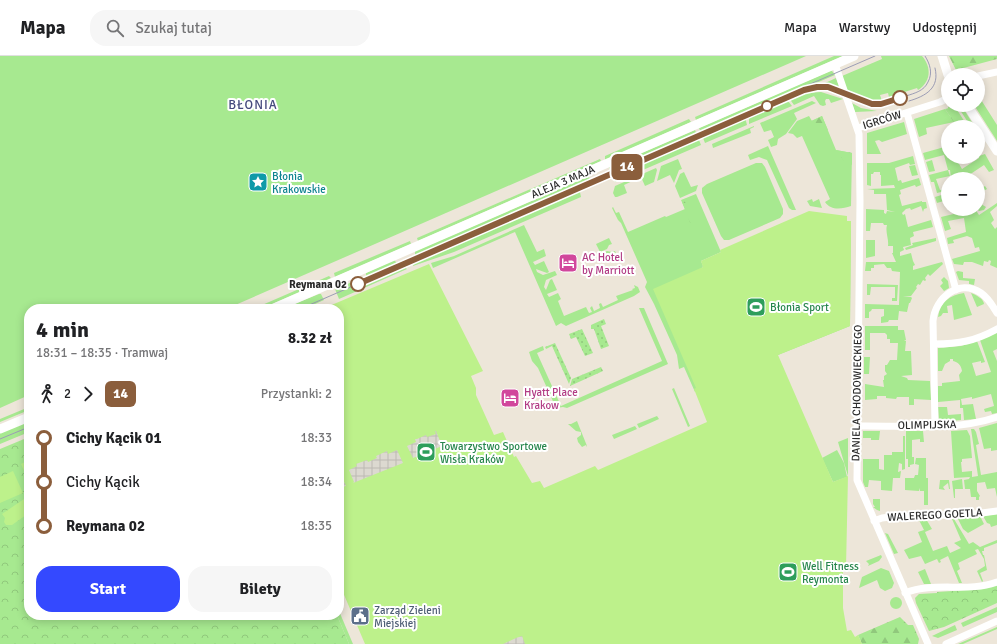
<!DOCTYPE html>
<html lang="pl">
<meta charset="utf-8">
<style>
body{margin:0;font-family:Signika,sans-serif;background:#f6f6f6;color:#202124;height:100vh;display:flex;flex-direction:column;font-size:15px;white-space:nowrap}
*{box-sizing:border-box;margin:0}
p{font-size:13px;color:#757577}
.icon{flex:none;width:22px;height:22px;fill:none;stroke:currentColor;stroke-width:2;stroke-linecap:round;stroke-linejoin:round}
.map{position:relative;flex:1;overflow:hidden}
.panel{position:absolute;left:24px;top:248px;width:320px;height:316px;display:flex;flex-direction:column;background:#fff;border-radius:16px;box-shadow:0 2px 10px #0003}
.panel>*{flex:none}
.badge{padding:0 8px;border-radius:6px;font-size:14px;line-height:26px}
.controls{position:absolute;left:941px;top:12px;display:grid;gap:8px}
.controls a{display:grid;place-items:center;width:44px;height:44px;border-radius:50%;background:#fff;box-shadow:0 2px 10px #0003;font-size:20px}
.map>.badge{position:absolute;translate:-50% -50%;box-shadow:0 0 0 2px #fff}
.legs{display:flex;align-items:center;gap:6px;height:44px;padding:0 12px;font-size:13px}
.legs p{margin-inline-start:auto}
.overview{display:flex;align-items:center;justify-content:space-between;height:68px;padding:0 12px}
h1{font-size:22px;font-weight:800;line-height:30px}
.cta{display:flex;gap:8px;margin-top:auto;padding:8px 12px}
.cta a{flex:1;height:46px;border-radius:16px;background:#3449ff;color:#fff;font-size:16px;font-weight:800;line-height:46px;text-align:center}
.cta a+a{background:#f6f6f6;color:#202124}
ul{padding:0 12px;list-style:none}
li{display:flex;align-items:center;gap:14px;height:44px;font-size:15px}
li i{display:grid;place-items:center;width:6px;height:100%;margin:0 5px;background:currentColor}
li i::after{content:'';width:10px;height:10px;margin:-5px;border:3px solid;border-radius:50%;background:#fff}
li p{margin-inline-start:auto}
li:first-child i{background:linear-gradient(#0000 50%,currentColor 0)}
li:last-child i{background:linear-gradient(currentColor 50%,#0000 0)}
header{display:flex;align-items:center;gap:24px;box-sizing:border-box;height:56px;padding:0 20px;background:#fff;border-bottom:1px solid #e0e0e0}
header strong{font-size:19px}
nav{display:flex;gap:22px;margin-inline-start:auto;font-size:14px}
.search{width:280px;height:36px;background:#f6f6f6;display:flex;align-items:center;gap:10px;box-sizing:border-box;padding:0 14px;border-radius:16px;color:#757577;font-size:15px}
.map>svg:first-child{display:block}
.grass{fill:#a7e990}
.forest{fill:url(#forest-firs)}
.park{fill:url(#park-crowns)}
.garden{fill:url(#garden-dots)}
.pitch{fill:#bdf18b}
.plaza{fill:url(#plaza-grid)}
.lines{fill:none;stroke-linecap:round;stroke-linejoin:round}
.minor{stroke:#fff;stroke-width:7}
.tertiary{stroke:#fff;stroke-width:9}
.tram{stroke:#9c9db5;stroke-width:1}
.line-1-casing{stroke:#fff;stroke-width:9}
.line-1{stroke:#8b5e3c;stroke-width:6}
.stop-1-dot{fill:#fff;stroke:#8b5e3c;stroke-width:2}
.labels{text-anchor:middle;dominant-baseline:central;stroke-width:4;stroke-linejoin:round;paint-order:stroke}
.street-label{font-size:11px;fill:#292929;stroke:#fff}
.culture-label{font-size:11px;fill:#0d838f;stroke:#fff;text-anchor:start}
.hotel-label{font-size:11px;fill:#b23c85;stroke:#fff;text-anchor:start}
.stop-label{font-size:11px;font-weight:bold;fill:#292929;stroke:#fff;text-anchor:end}
.leisure-label{font-size:11px;fill:#27864d;stroke:#fff;text-anchor:start}
.service-label{font-size:11px;fill:#4e5e75;stroke:#fff;text-anchor:start}
.quarter-label{font-size:13px;letter-spacing:1px;fill:#464b7d;stroke:#fff}
</style>
<header>
<strong>Mapa</strong>
<div class="search"><svg class="icon" aria-label="search" viewBox="0 0 24 24"><circle cx="10" cy="10" r="6"/><path d="M15 15l6 6"/></svg>Szukaj tutaj</div>
<nav><a>Mapa</a><a>Warstwy</a><a>Udostępnij</a></nav>
</header>
<div class="map">
<svg width="997" height="588" viewBox="0 0 997 588">
<defs>
<pattern id="forest-firs" width="22" height="20" patternUnits="userSpaceOnUse"><rect width="22" height="20" fill="#a7e990"/><path d="M5 1l3.5 6h-7zM16 11l3.5 6h-7z" fill="#90c87c"/></pattern>
<pattern id="park-crowns" width="20" height="18" patternUnits="userSpaceOnUse"><rect width="20" height="18" fill="#a7e990"/><path d="M2 6a3 3 0 1 1 6 0M12 15a3 3 0 1 1 6 0" fill="none" stroke="#90c87c"/></pattern>
<pattern id="garden-dots" width="8" height="8" patternUnits="userSpaceOnUse"><rect width="8" height="8" fill="#a7e990"/><path d="M2 2h.1M6 6h.1" fill="none" stroke="#90c87c" stroke-width="1.8" stroke-linecap="round"/></pattern>
<pattern id="plaza-grid" width="8" height="8" patternUnits="userSpaceOnUse"><rect width="8" height="8" fill="#dcd9d0"/><path d="M0 4h8M4 0v8" fill="none" stroke="#bdbab3"/></pattern>
</defs>
<rect width="100%" height="100%" fill="#ede6d9"/>
<!-- grass -->
<path class="grass" d="M0,0H806L226,253H29V339L0,352Z
M834,0H843L696,64L695,61Z
M881,0H922C931,10 932,25 918,34L917,32L889,41L888,37L880,39L882,45C869,48 860,41 848,37L842,20L882,3Z
M830,15H832L835,19L788,39L789,42L745,61L747,69L705,87L699,72Z
M836,22L840,33L823,29V28Z
M821,36L843,43L831,47L829,43H826L825,45L826,49L823,50L820,49L814,40L794,49L789,42L807,37Z
M978,39L997,69V85L974,49H978Z
M788,45L792,50L749,68V62Z
M812,45L816,47L794,57L797,63L786,78L778,83L777,89L771,91L768,84L774,81L771,74L764,76L760,67Z
M852,47L861,52L877,55L855,56Z
M954,49L968,71H960L948,52V51Z
M963,52L975,71H971L960,54Z
M945,53L954,66L926,72L927,78L919,81L914,63Z
M809,60L812,65L822,60L836,94L852,97L851,150C842,153 831,155 825,146L830,143L802,80L797,82L793,78L788,77L797,65Z
M689,63L691,66L605,104V100Z
M904,66L907,78L882,86L879,84L875,85L881,98H867V77Z
M754,70V71L750,73L751,77L713,92L712,88Z
M695,74L701,89L615,126L609,111Z
M768,90L796,154H792L789,152L767,104L759,101L750,104L748,99Z
M948,90V101H955L962,113L979,102V100L985,98L994,114L989,116L984,109L969,119L971,123H951L950,114H948L950,120L936,123L940,134L945,133V135L937,137L934,126H931L929,119L948,114L944,99L925,104L923,97Z
M913,100L915,108L910,109L909,107L895,112L898,125L901,124L902,127L919,122L921,129L916,131L915,129L900,134L901,138L899,139L902,150L922,145V146H926L927,152L924,153L923,156L921,150L911,154L910,152L906,153L902,157L903,159L905,158L908,171L931,164L933,171L913,176L914,180L910,182L911,189L903,191L904,194L900,196V200L911,197L913,205L915,209L913,210V214L942,206L943,208L930,220L928,218L925,222L926,224L925,225L923,224L920,229L918,228L916,231L917,232L911,240H903L911,241L912,242L910,247H909L907,256L899,255L898,264H889L888,266L881,267V261L884,260V253H872L871,255L869,256V262H865V248L899,249L900,216L892,215L891,212H887L884,208L874,209V212H871V215H865L866,206H896L892,197H893V190H888C889,183 885,176 887,169H884L883,167H871L870,175H866V153L884,154V157L886,158L887,155L895,156L887,154L886,138H874V134L867,133L895,132L894,129L881,130V119H880V116H874L873,118H871V130L867,129V107H889Z
M600,103L601,105L418,185L417,182Z
M678,103L682,113L679,114L674,127L670,119L657,125L661,110Z
M932,104L935,115L929,116L926,106Z
M756,107H762L765,111L783,153V158L780,162L729,184H724L721,180L702,137V132L707,128Z
M915,109L918,119L912,120L909,110Z
M656,112L657,114L654,126L645,130L641,121L624,129L627,137L617,141H615L613,137L615,130Z
M684,116L691,131L698,129L696,135L680,142L675,130L680,118Z
M587,121H589L593,129L580,136L581,141L454,196L413,210L414,205H415V195Z
M985,130L987,133L980,137L978,142L981,148L986,151L984,154L979,155L977,153H978V134Z
M948,137L947,144L937,147L935,141Z
M696,138L721,196L701,205L703,210L702,212L851,165L850,270L778,299L695,336L684,311L679,313L677,299L654,248L645,231L647,226L621,167L618,164L612,152L613,151L616,157L619,156L628,176L665,160L666,161L685,153L681,144Z
M812,143L813,146L819,143L822,152L810,150L807,145Z
M997,147V150L990,156L994,164L991,167L995,173L997,171V212L990,209L991,205L989,204L988,206L984,205L983,210L972,206H964L963,209L954,208L952,203L980,195L979,191L975,192L972,182L967,180L953,184L954,187L948,188L947,182L966,176L964,162L948,165L951,173L945,175L941,161L962,156L961,153H975L979,159Z
M524,169L537,196L544,193L546,200L533,206L535,209L544,205L549,216L547,217L536,213L537,216L543,219L555,215L557,219L546,224L544,231L546,234L550,224L552,223L557,234L547,238L549,241L558,237L561,243L558,245L564,260L586,251L589,257L592,256L590,252L592,250L594,255L600,252L599,248L601,247L603,251L618,244L616,240L633,234L632,233L635,232L634,229L638,231L640,236L634,240L566,270L561,267L556,270L515,176L433,212L431,207L454,200Z
M609,182L612,188L609,189L607,193L600,196L596,188Z
M936,182V185L906,194L905,192L913,189L912,187Z
M866,184H875V200L866,202Z
M410,185L411,188L335,221L334,217Z
M607,195L612,196L615,195L617,200L604,206L600,198Z
M394,204L401,211L403,210L407,213L339,243L335,233L366,220V217Z
M958,215L963,216V222L975,223L974,229L969,228V225L959,224L956,216Z
M329,220L331,222L261,253H253Z
M944,221L948,225L949,232L944,235L940,230L943,227L941,224Z
M867,228L898,229L897,245H892V242H895V231H871L870,239H867Z
M964,237L972,259L954,264L952,249L947,250L948,257H943L941,260L938,261C940,246 950,239 964,237Z
M971,237C976,239 984,243 984,248L977,251Z
M319,238H321L324,244L304,253H282Z
M639,252H644L668,308L567,352L563,351L556,352L538,312L532,305L529,296L543,290L544,294L537,297L561,350L662,305Z
M865,270H898V274H904L906,284H904L906,285L905,295H911L912,319L901,320L907,322L908,324L930,325L931,344L914,343V349H909V341H897L896,343L886,342V340H877V343L865,344V328L884,331L883,324H884V320L887,318L885,315V309H887L890,304H897L898,287H890V283H887V279L885,277H870V294H865Z
M997,276V293L993,295L997,305V357L992,358L991,355L985,356L984,353L994,350L991,338L972,343V341L961,343L962,349L973,348L976,363L964,364L963,352H960V344L938,346V330H942V327L960,325L959,319L962,315C961,309 958,306 953,305V303H950V305L945,308L942,315H938V292L961,290L977,285L985,306L981,307V305L972,307L976,320L991,316L980,284Z
M864,301H870L869,318H864Z
M674,332L690,370L688,371L672,333Z
M29,351V354L0,366V363Z
M938,351H947L948,359L961,358V364L941,366L939,365Z
M657,360L659,363L639,372L637,368Z
M29,363V376L0,388V376Z
M577,365L587,390V391L586,389L582,391L578,386L577,382L581,379V376L576,375L568,368H571Z
M997,367V394L991,395V392L984,393L979,372Z
M635,370L637,373L614,383L612,379Z
M971,373H974L976,376L979,388L976,389L981,419L997,416V441L995,432L987,433L985,426L977,427V435L980,440L979,441V444H976V441H971L970,433H965L964,424L969,423L970,421L954,422L951,375L967,374L970,380L972,402L962,403V406H961L962,416L972,415V421L978,420Z
M863,375H880L879,384H871V382H863Z
M906,375H923L924,386H920V383L912,384V401H914V408L910,409V411H908V403H906Z
M903,380H905V413L902,414V408L899,407L898,416L901,415L900,422H893L892,435L881,434V425L869,424L868,431H865L863,426V403H879V413L884,414V399H892V396H903Z
M848,382V420L838,386Z
M837,394L844,407L847,421L833,426L822,402Z
M916,402H926V422H928V449H924V435H920V432L919,435L905,434V422H914L915,419H918L919,409L915,408Z
M962,423L963,433H955V442H954L952,425Z
M940,424H949L950,433H949L948,427L943,431L945,434L939,433Z
M873,443H880V455L877,454L873,451H875L873,448Z
M997,458V469L991,471L990,468L987,467L983,460Z
M980,460L984,468L968,477L963,473L957,461Z
M926,463L932,473L925,476L933,495L947,490L950,497L961,492L954,487L961,484L952,463H954L969,488L973,486L980,491L997,484V487L984,492V495H982L983,499H984L987,514L980,517L983,525L982,526L977,515L985,510L984,503L978,493L975,494L977,498L958,507L960,513L957,515L962,527H959L948,500L940,504L941,506L939,507L937,503L925,508L921,500L909,503L904,494L922,486L918,476L924,474L919,464Z
M885,477L888,478L898,497L894,498Z
M881,499L882,501L879,505L868,510L869,508L866,505Z
M881,512L889,515L894,527L892,532L885,535L880,532L877,524L859,532L862,521Z
M925,513L931,528H924L918,516Z
M890 547a6 6 0 1 1 12 0a6 6 0 1 1-12 0Z
M997,551V556L963,571L961,567Z
M339,555L353,588H349L337,559H339Z
M955,569L957,574L938,582L932,580Z
M997,571V573L963,588H958Z"/>
<!-- forest -->
<path class="forest" d="M949,0H997V3L956,14Z
M949,52L960,70L957,71L945,53Z
M822,60L828,74L816,73L811,65Z
M836,94L852,97V109L844,105Z
M684,145C690,152 701,161 696,171L694,172L691,169L682,146Z
M900,561L908,569H913L919,583L918,588H862L858,579Z"/>
<!-- park -->
<path class="park" d="M29,381V559H337L349,588H0V393Z
M997,529V547L944,571L929,575L916,547L915,542L919,538L937,537V536L982,533Z"/>
<!-- garden -->
<path class="garden" d="M604,263L606,268L601,270L609,290L601,293L594,273H591V269Z
M582,273L593,297L585,300L576,281L571,283L569,278Z
M555,287L571,322L569,328L552,290L546,293L545,291Z
M601,311L603,315L570,330L572,323Z"/>
<!-- pitch -->
<path class="pitch" d="M809,155L847,160V165H851L850,270L778,299L833,426L848,420L846,512L843,513V552L847,575L851,574L855,581L858,579L862,588H365L339,527V253H322L429,208L483,315L471,320L476,332V339L494,379L503,376L514,401L516,400L532,427L540,425L544,432L595,410L598,414L707,366L694,333L696,332L653,233L703,211L701,205L721,196L720,194Z
M29,404V425L21,408Z
M13,415L23,437L0,447V421Z
M27,441H29V462L26,459L12,469H6L4,466L5,462L2,458Z"/>
<!-- plaza -->
<path class="plaza" d="M435,375H436L442,390L413,402L407,390L416,386L415,383H417L426,379L427,381L436,378Z
M397,394L403,407L353,427L354,426L349,414L357,410L356,408L367,404L368,406L377,402L376,400L387,395L388,398Z
M339,415L346,430L339,432Z
M522,580L525,588H503L516,582Z"/>
<g class="lines">
<!-- minor -->
<path class="minor" d="M835,8L859,78L860,145L857,424L928,588
M978,20L997,16
M907,57L956,234
M858,72L940,46L948,42
M934,288C959,288 975,285 997,273
M857,370C903,369 952,376 997,361
M935,370L933,265C935,242 959,222 981,237C988,242 993,250 997,257
M874,465L882,462L890,461L974,458L997,455
M905,537C934,525 968,537 997,526
M946,588L997,565"/>
<!-- tertiary -->
<path class="tertiary" d="M942,0L948,19
M967,49L997,95
M272,253L854,0
M0,373L29,361"/>
<!-- tram -->
<path class="tram" d="M808,29L875,0
M909,45C926,40 940,32 935,12
M300,253L804,34C825,27 837,34 856,42C862,45 867,48 873,48C884,49 896,43 906,40C915,37 924,35 928,26C933,17 930,8 925,0
M0,383L29,371"/>
</g>
<g class="lines">
<!-- line-1 casing -->
<g class="line-1-casing">
<path id="line-1" d="M358,228L804,34L817,31H828L872,48H881L900,42"/>
</g>
<!-- line-1 -->
<use href="#line-1" class="line-1"/>
</g>
<!-- icons -->
<defs>
<g id="sight-square" transform="scale(1)"><rect x="-9" y="-9" width="18" height="18" rx="4" fill="#0f9aa8" stroke="#fff"/><path d="M0-6L1.8-2.2L6-1.7L2.9 1.2L3.7 5.4L0 3.3L-3.7 5.4L-2.9 1.2L-6-1.7L-1.8-2.2Z" fill="#fff"/></g>
<g id="hotel-square" transform="scale(1)"><rect x="-9" y="-9" width="18" height="18" rx="4" fill="#d1479c" stroke="#fff"/><path d="M-6-4.5h1.5V1H6V5H4.5V3h-9V5H-6ZM-4 0a1.8 1.8 0 1 1 3.6 0ZM.5 0V-2.5h3Q6-2.5 6 0Z" fill="#fff"/></g>
<g id="stadium-square" transform="scale(1)"><rect x="-9" y="-9" width="18" height="18" rx="4" fill="#2e9e5b" stroke="#fff"/><path d="M0-5a6.5 5 0 1 0 0 10a6.5 5 0 1 0 0-10ZM-3.5-1.8h7v3.6h-7Z" fill="#fff"/></g>
<g id="civic-square" transform="scale(1)"><rect x="-9" y="-9" width="18" height="18" rx="4" fill="#5c6f8a" stroke="#fff"/><path d="M-.6-6.5H3V-4.5H.6V-3L4-1V1h2V6H-6V1h2V-1L-.6-3ZM-1.2 2.5V6h2.4V2.5Z" fill="#fff"/></g>
</defs>
<g fill-rule="evenodd">
<use href="#sight-square" x="258" y="126"/>
<use href="#hotel-square" x="568" y="207"/>
<use href="#stadium-square" x="756" y="251"/>
<use href="#hotel-square" x="510" y="342"/>
<use href="#stadium-square" x="426" y="396"/>
<use href="#stadium-square" x="788" y="516"/>
<use href="#civic-square" x="360" y="560"/>
</g>
<!-- markers -->
<g class="stop-1-dot">
<circle cx="900" cy="42" r="7"/>
<circle cx="767" cy="50" r="5"/>
<circle cx="358" cy="228" r="7"/>
</g>
<g class="labels">
<!-- street labels -->
<g class="street-label">
<text transform="translate(882 64) rotate(-17)">IGRCÓW</text>
<text transform="translate(563 126) rotate(-23)">ALEJA 3 MAJA</text>
<text transform="translate(857 337) rotate(-89)">DANIELA CHODOWIECKIEGO</text>
<text transform="translate(927 369) rotate(-1)">OLIMPIJSKA</text>
<text transform="translate(935 459) rotate(-3)">WALEREGO GOETLA</text>
</g>
<!-- culture labels -->
<g class="culture-label">
<text x="272" y="120">Błonia<tspan x="272" dy="13">Krakowskie</tspan></text>
</g>
<!-- hotel labels -->
<g class="hotel-label">
<text x="582" y="201">AC Hotel<tspan x="582" dy="13">by Marriott</tspan></text>
<text x="524" y="336">Hyatt Place<tspan x="524" dy="13">Krakow</tspan></text>
</g>
<!-- stop labels -->
<g class="stop-label">
<text x="347" y="228">Reymana 02</text>
</g>
<!-- leisure labels -->
<g class="leisure-label">
<text x="770" y="251">Błonia Sport</text>
<text x="440" y="390">Towarzystwo Sportowe<tspan x="440" dy="13">Wisła Kraków</tspan></text>
<text x="802" y="510">Well Fitness<tspan x="802" dy="13">Reymonta</tspan></text>
</g>
<!-- service labels -->
<g class="service-label">
<text x="374" y="554">Zarząd Zieleni<tspan x="374" dy="13">Miejskiej</tspan></text>
</g>
<!-- quarter labels -->
<g class="quarter-label">
<text x="253" y="49">BŁONIA</text>
</g>
</g>
</svg>
<div class="controls">
<a><svg class="icon" aria-label="locate" viewBox="0 0 24 24"><circle cx="12" cy="12" r="6"/><path d="M12 2v4M12 18v4M2 12h4M18 12h4"/></svg></a>
<a>+</a>
<a>−</a>
</div>
<b class="badge" style="left:627px;top:111px;background:#8b5e3c;color:#fff">14</b>
<section class="panel">
<div class="overview"><div><h1>4 min</h1><p>18:31 – 18:35 · Tramwaj</p></div><b>8.32 zł</b></div>
<div class="legs"><svg class="icon" aria-label="walk" viewBox="0 0 24 24"><circle cx="13" cy="4" r="2"/><path d="M13 8l-2 6 4 7M11 14l-3 7M7 12l3-4h3l4 4"/></svg>2<svg class="icon" aria-label="forward" viewBox="0 0 24 24"><path d="M9 5l7 7-7 7"/></svg><b class="badge" style="background:#8b5e3c;color:#fff">14</b><p>Przystanki: 2</p></div>
<ul>
<li><i style="color:#8b5e3c"></i><b>Cichy Kącik 01</b><p>18:33</p></li>
<li><i style="color:#8b5e3c"></i><span>Cichy Kącik</span><p>18:34</p></li>
<li><i style="color:#8b5e3c"></i><b>Reymana 02</b><p>18:35</p></li>
</ul>
<div class="cta"><a>Start</a><a>Bilety</a></div>
</section>
</div>
